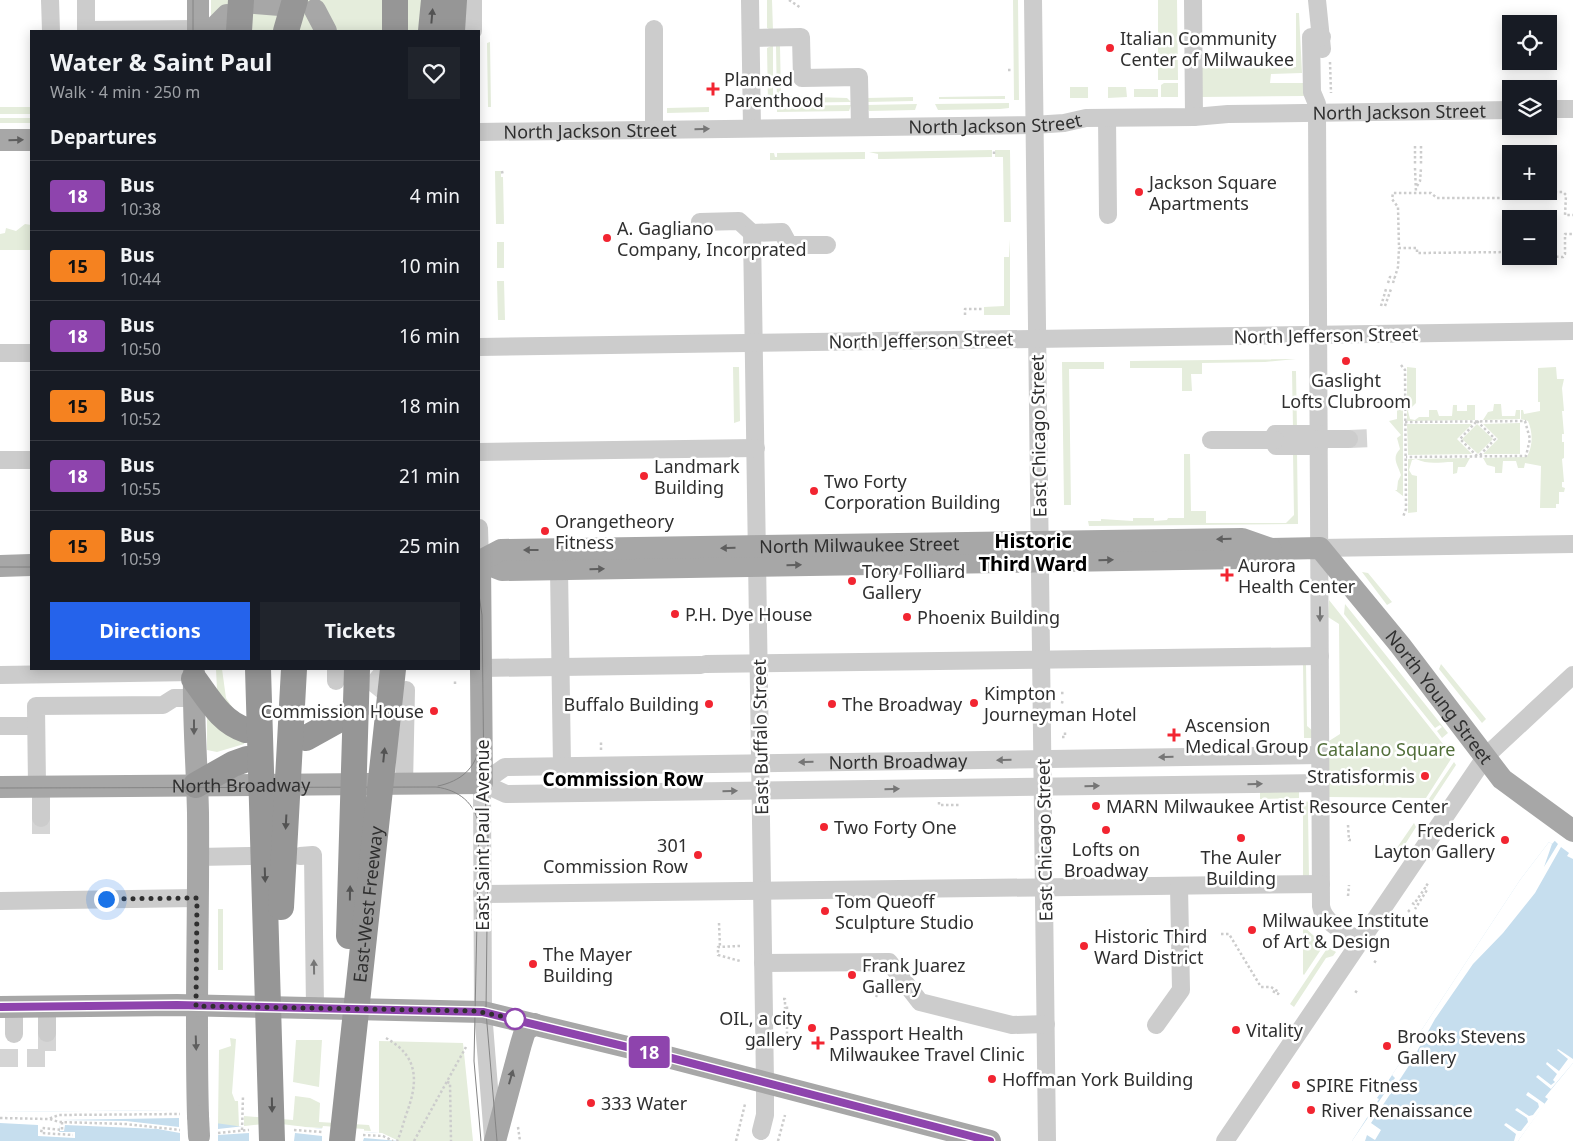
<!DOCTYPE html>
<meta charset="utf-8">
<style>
body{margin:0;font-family:"Noto Sans",sans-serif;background:#20242c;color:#f1f3f6;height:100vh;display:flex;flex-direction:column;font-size:19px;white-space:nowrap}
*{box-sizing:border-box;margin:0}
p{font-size:16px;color:#9ea1a6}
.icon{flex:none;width:28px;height:28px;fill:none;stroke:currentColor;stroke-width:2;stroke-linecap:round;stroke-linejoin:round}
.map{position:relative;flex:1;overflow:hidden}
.details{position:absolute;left:30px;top:30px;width:450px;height:640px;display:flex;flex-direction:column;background:#171b24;border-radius:0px;box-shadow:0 2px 12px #0003}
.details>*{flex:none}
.badge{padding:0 10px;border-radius:4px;font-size:18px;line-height:32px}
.buttons{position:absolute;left:1502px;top:15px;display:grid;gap:10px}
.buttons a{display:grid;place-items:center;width:55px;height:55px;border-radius:0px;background:#171b24;box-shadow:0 2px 12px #0003;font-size:25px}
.you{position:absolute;width:25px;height:25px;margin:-12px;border:4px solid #fff;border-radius:50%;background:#1a73e8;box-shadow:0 0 0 8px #1a73e833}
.map>.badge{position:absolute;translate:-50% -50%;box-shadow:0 0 0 2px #fff}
h2{padding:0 20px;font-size:19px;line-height:45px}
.round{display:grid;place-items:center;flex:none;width:52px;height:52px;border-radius:0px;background:#20242c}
.headline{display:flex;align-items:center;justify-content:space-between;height:85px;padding:0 20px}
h1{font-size:24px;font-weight:700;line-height:38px}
.button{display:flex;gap:10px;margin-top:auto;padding:10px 20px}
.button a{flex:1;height:58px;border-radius:0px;background:#2563eb;color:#fff;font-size:20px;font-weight:700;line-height:58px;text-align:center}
.button a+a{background:#20242c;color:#f1f3f6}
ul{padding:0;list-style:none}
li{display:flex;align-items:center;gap:15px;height:70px;padding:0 20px;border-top:1px solid #363941}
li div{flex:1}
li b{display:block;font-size:19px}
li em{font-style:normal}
li .badge{min-width:55px;font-weight:700;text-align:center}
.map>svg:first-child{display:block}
.green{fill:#e5eddc}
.water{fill:#c6deee}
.pier{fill:#fff;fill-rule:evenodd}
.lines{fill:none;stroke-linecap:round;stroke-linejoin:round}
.minor-tunnel{stroke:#d5d5d5;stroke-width:18;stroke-dasharray:18 9;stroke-linecap:butt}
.highway-tunnel{stroke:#d5d5d5;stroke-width:26;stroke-dasharray:26 13;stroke-linecap:butt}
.path{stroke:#ccc;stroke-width:2.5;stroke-dasharray:2.5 2.5;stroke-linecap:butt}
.minor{stroke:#ccc;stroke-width:18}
.major{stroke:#a7a7a7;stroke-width:22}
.highway{stroke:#969696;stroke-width:26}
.tram{stroke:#848484;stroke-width:1}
.major-bridge{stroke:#a7a7a7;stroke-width:22}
.highway-bridge{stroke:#969696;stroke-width:26}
.oneway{fill:#535353}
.oneway2{fill:#767676}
.oneway3{fill:#5f5f5f}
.line-casing{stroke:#fff;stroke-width:11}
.line{stroke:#8e44ad;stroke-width:8}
.walk{stroke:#2f2f2f;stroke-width:5;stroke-dasharray:0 9}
.poi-dot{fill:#f22531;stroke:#fff;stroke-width:2}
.stop-dot{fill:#fff;stroke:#8e44ad;stroke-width:2.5}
.labels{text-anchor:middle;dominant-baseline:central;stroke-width:5;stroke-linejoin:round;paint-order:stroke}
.poi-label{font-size:18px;fill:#2f2f2f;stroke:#fff;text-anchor:start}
.street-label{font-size:18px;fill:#2f2f2f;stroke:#fff}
.park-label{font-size:18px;fill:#516e39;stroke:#fff}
.neighbourhood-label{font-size:19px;font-weight:bold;fill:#000;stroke:#fff}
.quarter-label{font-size:20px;font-weight:bold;fill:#000;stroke:#fff}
</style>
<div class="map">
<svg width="1573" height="1141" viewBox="0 0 1573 1141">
<rect width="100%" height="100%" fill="#fff"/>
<!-- green -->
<path class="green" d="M211,0H450V31H211Z
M767,0H772L773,31L767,28Z
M1013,0H1018L1019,100H1014Z
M1158,0H1177L1178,80H1158Z
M1296,13H1299L1302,73L1271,74L1270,83H1304V96L1201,97V68L1296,67Z
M490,42L491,107H488L487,43Z
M773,45V104L768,103L767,48Z
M776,46H780L781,96L847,98L851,102L777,103Z
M1164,83H1178V97H1161V85Z
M1070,87H1088V98H1070Z
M1108,87H1126L1127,97L1108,98Z
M1134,89H1158V97H1134Z
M1005,96V99H939V97Z
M913,97V101L867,102V98Z
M1009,103V108L1000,109L938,110L935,104Z
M917,104L915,110L869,111L866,105Z
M851,105L849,111L777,112V106Z
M0,107H31V114H0Z
M709,107V112L667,113V108Z
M0,118H31V123H0Z
M992,150V157L883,159H878V154L869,152Z
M995,150H1010L1011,222H1004L1003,157H995Z
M865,152V159L770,160V153H774L775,157H777V153Z
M495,171H501V177H503L504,224H496Z
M25,224L31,225V250H0V234L5,233L6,228L16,231Z
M1010,239V315H984V307L1004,306V257H1009Z
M497,242H504V268H497Z
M497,281H504L505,320H498Z
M1296,359L1265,362L1202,363V374H1191L1192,391H1182V368H1130V361Z
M1062,362H1104V369H1069L1071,505H1064Z
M733,367H739L740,421L734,423Z
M1407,367L1416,368V403L1408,411L1410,419L1415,420L1419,417H1429V410H1437L1439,416H1452L1453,405H1457V411H1467V405H1475V420L1407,421Z
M1556,367L1557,379H1564L1562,388L1564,411H1562L1564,434H1562V442H1564V458L1562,459L1564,482H1562V487L1565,488L1564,492H1559V504H1556V508H1540L1541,466L1525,463L1524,468H1518L1516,461H1503L1502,473H1495V467L1487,465L1483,458L1527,457C1533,445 1533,433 1528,421L1521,419V410H1523L1524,414L1540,411V402H1538V368Z
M1292,371H1296L1297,431L1293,428Z
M1399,404H1403V513V496L1395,490H1397L1398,481L1401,475C1398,465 1391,458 1400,449L1397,438L1401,435L1389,421L1397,419V409Z
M1494,404H1501L1502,416H1515L1516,410H1520V419L1483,420L1488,412L1493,411Z
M1520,423V454H1483L1498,439L1483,424Z
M1407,424H1472L1457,439L1472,454L1408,455Z
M1477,424L1493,439L1478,454L1462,439Z
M1297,450L1298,524L1089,526L1088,521H1101V519L1133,521V518H1154V521L1167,520L1168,518H1184V454H1190L1191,511H1206V523H1286L1294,515L1293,453Z
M1470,458L1465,467H1458L1457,473L1453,474V462C1439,462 1428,465 1416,459L1412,460L1409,470L1412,475L1417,476V512L1408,513V459Z
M1362,572L1368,573L1392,602L1387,605Z
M1329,600L1451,754V759L1426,798L1329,797V741L1340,734L1339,624L1328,617Z
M1345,604L1448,733L1442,738L1437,731L1442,727L1440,725L1435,728L1344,614Z
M1303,663L1306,664L1307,726L1313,731L1312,738H1304Z
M1441,664L1486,719L1482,723L1439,669Z
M216,669H222L226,698L243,723L217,690Z
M207,716L245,740L244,744L217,752L207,750Z
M1454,762L1456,765L1425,812H1420Z
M1299,790V798L1260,799V791Z
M1314,801L1313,808L1308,812L1309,877L1303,878V802Z
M1414,823L1416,827L1397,857L1392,855Z
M218,909H223V970H218Z
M1303,926L1324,945L1304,975L1303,974Z
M1328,947L1336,952L1333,956L1326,958L1294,1007L1290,1004Z
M230,1038L236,1039L232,1093L235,1101H238L239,1127L218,1124L219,1050L231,1046Z
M296,1040H322L319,1087L293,1082Z
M379,1041L463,1043L473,1141H399L379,1133Z
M295,1096L310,1098L320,1103L319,1122L369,1125L371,1131L272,1125L244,1127V1116L293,1120Z"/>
<!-- water -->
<path class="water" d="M1573,820V1063L1545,1097L1548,1099L1518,1141H1352L1379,1099L1377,1098L1520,880L1549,842L1552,844Z
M173,1110L180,1118L244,1127L272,1125L379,1133L399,1141H0V1112Z"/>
<!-- pier -->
<path class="pier" d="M1573,818V859L1567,856L1569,853L1561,847L1535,893L1503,933L1473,964L1435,1019L1410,1064L1371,1123L1381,1130L1375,1140L1367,1135L1365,1141H1352L1395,1078L1392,1075L1520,880L1549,842L1552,844L1544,867L1558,844L1553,839Z
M1558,1049L1573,1059V1063L1551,1089L1536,1077L1538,1075L1551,1085L1555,1082L1553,1080L1557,1074L1546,1064L1547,1062L1559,1071L1568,1059L1557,1050Z
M1528,1092L1545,1104L1518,1141H1514L1516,1134L1504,1125L1506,1123L1518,1131H1521L1528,1122L1527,1118L1515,1110L1517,1108L1529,1116L1533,1115L1539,1107L1538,1103L1526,1095Z
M173,1110L182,1113V1116L218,1122V1129L273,1123L322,1129L323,1126L364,1129V1132L382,1133L399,1141L364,1138L363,1141H322V1136L295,1133L294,1141H249V1133L218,1135V1141H180V1133L158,1129L65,1125L64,1131H60V1125L59,1132H75V1138L38,1136V1125L0,1123V1112ZM179,1118V1127L126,1121L59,1120Z"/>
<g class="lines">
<!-- minor-tunnel -->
<path class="minor-tunnel" d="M1349,439L1372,438
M41,818V834
M0,1058H47V1033"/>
<!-- highway-tunnel -->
<path class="highway-tunnel" d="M342,718L364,702L391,669"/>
<!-- path -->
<path class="path" d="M789,0L801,8
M1330,62L1331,93
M1008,70H1011
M1415,146V164
M1421,146V164
M994,154V150
M1415,168L1416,193
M502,171L503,176
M1417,186L1420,181L1421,168
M1511,252L1417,253V248H1399L1398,207L1392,199L1393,193H1431L1437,198H1529L1535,192H1563L1566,195L1565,215H1573
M1536,256L1563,257L1565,254V234H1573
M1388,283L1390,277L1395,278
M1393,283L1398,267L1399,248
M1381,306L1386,289
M1385,306L1391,289
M965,315V309H982
M1401,365L1405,370L1406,509L1403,517
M1477,421L1495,439L1479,456
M1405,422L1525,421L1530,439L1526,456L1406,457
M1476,422L1460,439L1477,456
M455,684V681
M1061,693H1064
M1061,702L1065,703
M1061,712H1065
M1065,720V724
M1065,735V730
M1062,737H1066
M601,750V740
M939,802V805H959V807
M1348,825L1349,840H1351
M1426,884L1429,886
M1348,896L1349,885
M1412,903L1414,904L1425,888L1427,890L1415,909
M1408,910L1410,912
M1401,920L1404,922
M719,923L720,947
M1221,934H1229L1261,987H1271L1279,992L1278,994L1271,990
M740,946L718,947V955L740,961
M1374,961L1377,963
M1355,991L1358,993
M876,997L879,991
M783,999H785V1012H783
M386,1038C420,1057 418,1083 406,1115C403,1124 401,1133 397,1141
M783,1040H787V1006
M447,1082L450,1083L451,1141
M0,1118L48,1119L59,1115L180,1114
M50,1119L59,1122L126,1124L180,1130
M62,1122V1130L42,1128L41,1133L73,1135
M518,1127L520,1141
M242,1130L243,1096
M294,1130L322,1132
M218,1133L249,1130
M363,1135L383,1136L393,1141
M414,1141L466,1047
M736,1141L745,1104
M778,1141L785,1115"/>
<!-- minor -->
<g class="minor">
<path d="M50,0L51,31"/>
<path d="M86,0V31"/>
<path d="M750,0L752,128"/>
<path d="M1033,0L1047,1141"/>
<path d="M1193,0L1194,117"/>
<path d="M1317,0L1322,49"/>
<path d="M654,29V130"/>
<path d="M86,30L198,29"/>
<path d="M473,31V0"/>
<path d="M1322,37H1311L1312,92L1317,104V113L1321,906C1324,924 1346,932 1360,941"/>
<path d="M751,38L801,37L802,78L859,77L860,127"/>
<path d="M1549,109H1573"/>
<path d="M1107,118L1108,215"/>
<path id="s1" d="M479,132L1033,125L1064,123L1086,118L1194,117L1228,114L1511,110"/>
<path d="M700,222L739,221L752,233L765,1082V1115L761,1131"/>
<path d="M752,233L782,232L789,245H827"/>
<path d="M479,347L1573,331"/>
<path d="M0,353H31"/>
<path d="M1319,434H1275L1276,446H1319"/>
<path d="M1319,439H1349"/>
<path d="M1211,440H1275"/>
<path d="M479,452L756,448"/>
<path d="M0,460H31"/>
<path d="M479,528L480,561"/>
<path d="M1320,548L1573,544"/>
<path d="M559,569L562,766"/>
<path d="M706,664L1320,656"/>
<path d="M481,668L701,665"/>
<path d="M336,669V681"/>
<path d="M0,675L194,672"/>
<path d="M0,726H36"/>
<path id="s2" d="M482,783L505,767L1320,755"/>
<path d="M482,783L506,794L1320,783"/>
<path d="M482,783L483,1012L493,1138"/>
<path d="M404,785L406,690"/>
<path d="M37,786L36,706L163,705L174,698H194"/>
<path d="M41,818V786"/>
<path d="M300,856L313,855L315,1008"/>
<path d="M197,857L250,856"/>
<path d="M482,894L1321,884"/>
<path d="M0,901L197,898"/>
<path d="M763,963L889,962L920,1002L1012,1025L1046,1024"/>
<path d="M14,1007V1034"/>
<path d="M47,1007V1033"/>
<path d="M1156,1025L1181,990L1179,886"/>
<path d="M1225,1141L1486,756L1573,675"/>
</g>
<!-- major -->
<g class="major">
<path d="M198,0V31"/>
<path d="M255,3L280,5"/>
<path d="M315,10L326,31"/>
<path d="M211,31L227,15"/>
<path d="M0,140H31"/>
<path id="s3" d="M479,561L502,570L1243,558L1271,549L1320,548L1400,645L1502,779L1573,831"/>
<path id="s4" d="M480,561L501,550L1242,539L1271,549"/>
<path d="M0,566L31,565"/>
<path d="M194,672C193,719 197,766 198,813C199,914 195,1015 198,1116"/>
<path id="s5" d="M0,787L482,783L480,561"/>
<path d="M0,1007L177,1005L483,1012L656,1054L990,1141"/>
<path d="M495,1141L521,1044L525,1031L534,1024"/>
</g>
<!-- highway -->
<path class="highway" d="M395,0V31
M431,31L434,0
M452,31L454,0
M194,679C209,699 221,722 246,730
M306,738L342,718
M196,785L233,764L247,759"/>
<!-- tram -->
<path class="tram" d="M193,0V31
M0,567H31
M479,595L482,615L484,782L488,837L486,1012L497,1141
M438,786C461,781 475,769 480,746
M0,788L436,787C459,790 475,803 479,826L474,1061L481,1141"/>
<!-- major-bridge -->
<path class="major-bridge" d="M198,1116L199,1136"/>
<!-- highway-bridge -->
<g class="highway-bridge">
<path d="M239,31L241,0"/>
<path d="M286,31L295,0"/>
<path d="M258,669L272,1141"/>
<path d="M281,907L294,669"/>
<path d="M349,936L357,669"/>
<path id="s6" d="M342,1141L393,669"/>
</g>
</g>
<!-- one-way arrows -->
<defs><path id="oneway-solid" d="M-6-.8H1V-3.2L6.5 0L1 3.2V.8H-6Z" transform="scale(1.25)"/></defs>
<g class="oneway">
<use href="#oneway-solid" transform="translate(432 16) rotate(-85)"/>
<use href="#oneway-solid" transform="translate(384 755) rotate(-84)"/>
<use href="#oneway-solid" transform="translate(286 822) rotate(93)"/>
<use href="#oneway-solid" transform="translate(265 875) rotate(88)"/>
<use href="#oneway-solid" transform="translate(350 893) rotate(-89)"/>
<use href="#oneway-solid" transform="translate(272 1105) rotate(89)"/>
</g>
<g class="oneway2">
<use href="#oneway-solid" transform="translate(702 129) rotate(-1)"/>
<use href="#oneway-solid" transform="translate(1320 614) rotate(90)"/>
<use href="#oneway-solid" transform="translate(1166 757) rotate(179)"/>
<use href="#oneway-solid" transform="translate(1004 760) rotate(179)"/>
<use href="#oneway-solid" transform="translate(806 762) rotate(179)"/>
<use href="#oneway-solid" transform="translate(1255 784) rotate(-1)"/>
<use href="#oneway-solid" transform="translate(1092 786) rotate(-1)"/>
<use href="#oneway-solid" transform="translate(892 789) rotate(-1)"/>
<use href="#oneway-solid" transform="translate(730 791) rotate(-1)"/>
<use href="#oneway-solid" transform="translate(314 967) rotate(-91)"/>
</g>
<g class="oneway3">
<use href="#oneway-solid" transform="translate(16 140) rotate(-1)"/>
<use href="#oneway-solid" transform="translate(1224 539) rotate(179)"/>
<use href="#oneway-solid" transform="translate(728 548) rotate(179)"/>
<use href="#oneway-solid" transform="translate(531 550) rotate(180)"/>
<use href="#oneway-solid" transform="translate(1106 560) rotate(-1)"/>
<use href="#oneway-solid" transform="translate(794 565) rotate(-1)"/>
<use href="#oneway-solid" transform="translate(597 569) rotate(-1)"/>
<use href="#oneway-solid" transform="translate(194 727) rotate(90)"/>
<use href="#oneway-solid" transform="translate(196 1043) rotate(88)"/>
<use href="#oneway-solid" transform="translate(511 1077) rotate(-74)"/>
</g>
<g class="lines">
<!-- line casing -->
<g class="line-casing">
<path id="line" d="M0,1007L177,1005L483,1012L656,1054L990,1141"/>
</g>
<!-- line -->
<use href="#line" class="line"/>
<!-- walk -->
<path class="walk" d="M106,899L197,898L196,1006L475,1011L515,1019"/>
</g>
<!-- markers -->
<g class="poi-dot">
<circle cx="1110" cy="48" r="5"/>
<path d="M710.5 81.5h5v5h5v5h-5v5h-5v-5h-5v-5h5z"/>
<circle cx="1139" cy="192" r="5"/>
<circle cx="607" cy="238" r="5"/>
<circle cx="1346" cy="361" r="5"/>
<circle cx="644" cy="476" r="5"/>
<circle cx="814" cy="491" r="5"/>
<circle cx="545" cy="531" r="5"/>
<path d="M1224.5 567.5h5v5h5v5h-5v5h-5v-5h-5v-5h5z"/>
<circle cx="852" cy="581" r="5"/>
<circle cx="675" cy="614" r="5"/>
<circle cx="907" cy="617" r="5"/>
<circle cx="974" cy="703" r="5"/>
<circle cx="709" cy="704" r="5"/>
<circle cx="832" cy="704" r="5"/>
<circle cx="434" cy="711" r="5"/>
<path d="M1171.5 727.5h5v5h5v5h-5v5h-5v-5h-5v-5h5z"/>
<circle cx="1425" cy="776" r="5"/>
<circle cx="1096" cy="806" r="5"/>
<circle cx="824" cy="827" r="5"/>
<circle cx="1106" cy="830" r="5"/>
<circle cx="1241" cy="838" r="5"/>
<circle cx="1505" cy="840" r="5"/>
<circle cx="698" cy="855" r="5"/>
<circle cx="825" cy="911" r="5"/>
<circle cx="1252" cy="930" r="5"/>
<circle cx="1084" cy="946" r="5"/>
<circle cx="533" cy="964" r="5"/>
<circle cx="852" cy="975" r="5"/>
<circle cx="812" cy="1028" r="5"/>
<circle cx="1236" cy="1030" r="5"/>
<path d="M815.5 1035.5h5v5h5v5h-5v5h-5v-5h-5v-5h5z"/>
<circle cx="1387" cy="1046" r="5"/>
<circle cx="992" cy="1079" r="5"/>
<circle cx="1296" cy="1085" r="5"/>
<circle cx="591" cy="1103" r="5"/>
<circle cx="1311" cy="1110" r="5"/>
</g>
<circle class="stop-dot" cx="515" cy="1019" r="10"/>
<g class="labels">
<!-- poi labels -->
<g class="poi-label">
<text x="1120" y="38">Italian Community<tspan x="1120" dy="21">Center of Milwaukee</tspan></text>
<text x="724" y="79">Planned<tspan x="724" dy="21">Parenthood</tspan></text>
<text x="1149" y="182">Jackson Square<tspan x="1149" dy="21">Apartments</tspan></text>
<text x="617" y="228">A. Gagliano<tspan x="617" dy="21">Company, Incorprated</tspan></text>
<text x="1346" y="380" text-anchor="middle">Gaslight<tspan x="1346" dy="21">Lofts Clubroom</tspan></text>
<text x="654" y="466">Landmark<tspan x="654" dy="21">Building</tspan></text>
<text x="824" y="481">Two Forty<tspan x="824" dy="21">Corporation Building</tspan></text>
<text x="555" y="521">Orangetheory<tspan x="555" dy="21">Fitness</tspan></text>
<text x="1238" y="565">Aurora<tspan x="1238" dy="21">Health Center</tspan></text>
<text x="862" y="571">Tory Folliard<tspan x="862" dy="21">Gallery</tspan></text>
<text x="685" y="614">P.H. Dye House</text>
<text x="917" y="617">Phoenix Building</text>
<text x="984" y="693">Kimpton<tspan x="984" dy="21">Journeyman Hotel</tspan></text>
<text x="699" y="704" text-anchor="end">Buffalo Building</text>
<text x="842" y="704">The Broadway</text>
<text x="424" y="711" text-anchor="end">Commission House</text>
<text x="1185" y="725">Ascension<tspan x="1185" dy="21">Medical Group</tspan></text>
<text x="1415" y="776" text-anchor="end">Stratisformis</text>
<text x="1106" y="806">MARN Milwaukee Artist Resource Center</text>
<text x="834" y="827">Two Forty One</text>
<text x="1495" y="830" text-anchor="end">Frederick<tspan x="1495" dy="21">Layton Gallery</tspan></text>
<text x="688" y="845" text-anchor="end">301<tspan x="688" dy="21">Commission Row</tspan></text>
<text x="1106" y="849" text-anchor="middle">Lofts on<tspan x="1106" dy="21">Broadway</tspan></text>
<text x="1241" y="857" text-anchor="middle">The Auler<tspan x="1241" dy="21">Building</tspan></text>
<text x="835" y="901">Tom Queoff<tspan x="835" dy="21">Sculpture Studio</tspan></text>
<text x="1262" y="920">Milwaukee Institute<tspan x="1262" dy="21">of Art &amp; Design</tspan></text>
<text x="1094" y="936">Historic Third<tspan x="1094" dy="21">Ward District</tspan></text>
<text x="543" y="954">The Mayer<tspan x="543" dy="21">Building</tspan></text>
<text x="862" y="965">Frank Juarez<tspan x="862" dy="21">Gallery</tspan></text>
<text x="802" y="1018" text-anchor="end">OIL, a city<tspan x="802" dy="21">gallery</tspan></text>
<text x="1246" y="1030">Vitality</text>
<text x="829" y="1033">Passport Health<tspan x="829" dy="21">Milwaukee Travel Clinic</tspan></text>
<text x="1397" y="1036">Brooks Stevens<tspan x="1397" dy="21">Gallery</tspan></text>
<text x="1002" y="1079">Hoffman York Building</text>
<text x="1306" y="1085">SPIRE Fitness</text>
<text x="601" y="1103">333 Water</text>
<text x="1321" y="1110">River Renaissance</text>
</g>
<!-- street labels -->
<g class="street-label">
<text stroke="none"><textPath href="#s1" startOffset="921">North Jackson Street</textPath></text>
<text stroke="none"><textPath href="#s1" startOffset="516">North Jackson Street</textPath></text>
<text stroke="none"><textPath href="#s1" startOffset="111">North Jackson Street</textPath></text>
<text transform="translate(1326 335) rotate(-1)">North Jefferson Street</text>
<text transform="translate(921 340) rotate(-1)">North Jefferson Street</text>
<text transform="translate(1038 436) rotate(-91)">East Chicago Street</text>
<text stroke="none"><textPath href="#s4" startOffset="382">North Milwaukee Street</textPath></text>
<text stroke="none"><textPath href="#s3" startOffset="1035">North Young Street</textPath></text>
<text transform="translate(760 737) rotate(-91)">East Buffalo Street</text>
<text stroke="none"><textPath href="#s2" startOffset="421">North Broadway</textPath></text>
<text stroke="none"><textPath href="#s5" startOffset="241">North Broadway</textPath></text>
<text transform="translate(482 835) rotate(-90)">East Saint Paul Avenue</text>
<text transform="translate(1044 840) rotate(-91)">East Chicago Street</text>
<text stroke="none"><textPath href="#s6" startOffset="238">East-West Freeway</textPath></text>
</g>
<!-- park labels -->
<g class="park-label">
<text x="1386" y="749">Catalano Square</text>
</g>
<!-- neighbourhood labels -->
<g class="neighbourhood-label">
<text x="623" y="779">Commission Row</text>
</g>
<!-- quarter labels -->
<g class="quarter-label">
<text x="1033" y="540">Historic<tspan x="1033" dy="23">Third Ward</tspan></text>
</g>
</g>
</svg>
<div class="buttons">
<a><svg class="icon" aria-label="locate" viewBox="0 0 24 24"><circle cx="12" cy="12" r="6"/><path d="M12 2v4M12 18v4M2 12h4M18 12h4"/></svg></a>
<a><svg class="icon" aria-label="layers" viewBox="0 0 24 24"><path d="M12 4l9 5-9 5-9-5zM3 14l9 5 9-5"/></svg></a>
<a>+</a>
<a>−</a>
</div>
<div class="you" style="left:106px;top:899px"></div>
<b class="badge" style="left:649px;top:1052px;background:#8e44ad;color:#fff">18</b>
<section class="details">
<div class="headline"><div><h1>Water &amp; Saint Paul</h1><p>Walk · 4 min · 250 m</p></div><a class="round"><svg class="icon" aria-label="heart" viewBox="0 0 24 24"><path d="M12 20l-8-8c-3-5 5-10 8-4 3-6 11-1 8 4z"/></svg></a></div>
<h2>Departures</h2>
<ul>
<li><span class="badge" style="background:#8e44ad;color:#fff">18</span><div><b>Bus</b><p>10:38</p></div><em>4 min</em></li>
<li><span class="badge" style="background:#f58220;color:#111">15</span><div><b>Bus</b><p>10:44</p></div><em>10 min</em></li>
<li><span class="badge" style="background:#8e44ad;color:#fff">18</span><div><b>Bus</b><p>10:50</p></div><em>16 min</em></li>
<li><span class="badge" style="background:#f58220;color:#111">15</span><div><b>Bus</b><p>10:52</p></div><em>18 min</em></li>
<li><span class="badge" style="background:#8e44ad;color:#fff">18</span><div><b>Bus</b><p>10:55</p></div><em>21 min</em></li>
<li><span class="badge" style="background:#f58220;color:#111">15</span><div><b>Bus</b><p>10:59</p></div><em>25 min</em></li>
</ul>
<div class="button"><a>Directions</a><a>Tickets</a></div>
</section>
</div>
